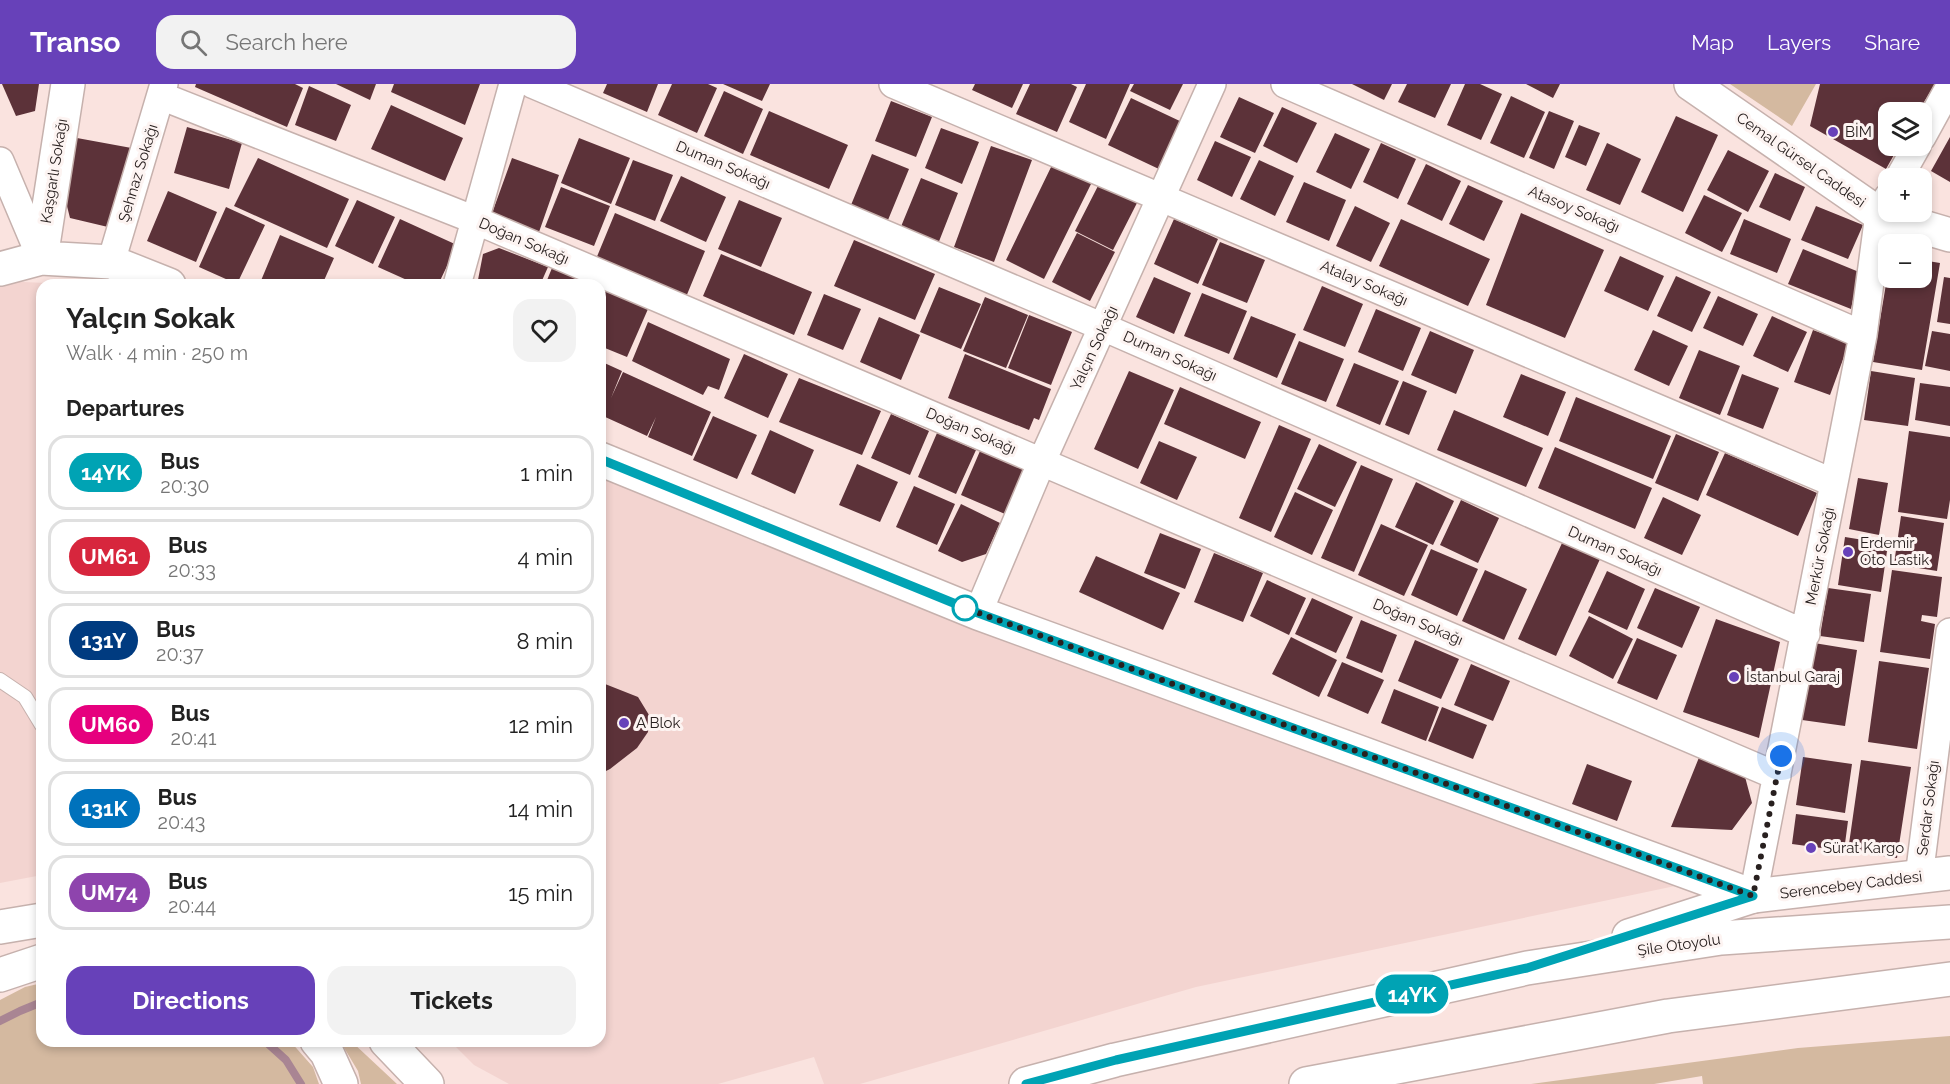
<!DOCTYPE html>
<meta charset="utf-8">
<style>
body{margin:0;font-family:Raleway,sans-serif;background:#f2f2f2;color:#222;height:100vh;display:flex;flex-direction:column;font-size:22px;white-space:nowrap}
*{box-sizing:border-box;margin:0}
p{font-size:20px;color:#767676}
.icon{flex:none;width:33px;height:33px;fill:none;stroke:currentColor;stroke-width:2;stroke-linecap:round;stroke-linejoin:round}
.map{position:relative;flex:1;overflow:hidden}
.panel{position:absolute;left:36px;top:195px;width:570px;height:768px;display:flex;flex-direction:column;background:#fff;border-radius:18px;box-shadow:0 3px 9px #0003}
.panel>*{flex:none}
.badge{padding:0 12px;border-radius:20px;font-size:21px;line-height:39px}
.tools{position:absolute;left:1878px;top:18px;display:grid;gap:12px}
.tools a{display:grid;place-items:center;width:54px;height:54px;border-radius:12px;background:#fff;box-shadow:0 3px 9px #0003;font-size:30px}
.you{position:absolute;width:30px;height:30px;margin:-15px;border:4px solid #fff;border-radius:50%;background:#1a73e8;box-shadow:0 0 0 9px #1a73e833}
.map>.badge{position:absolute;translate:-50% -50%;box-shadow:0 0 0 3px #fff}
h2{padding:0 30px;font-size:22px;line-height:54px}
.round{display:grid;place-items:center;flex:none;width:63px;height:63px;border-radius:18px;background:#f2f2f2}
.summary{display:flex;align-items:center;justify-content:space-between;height:102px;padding:0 30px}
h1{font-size:28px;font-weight:700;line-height:45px}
.cta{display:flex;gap:12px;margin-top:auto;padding:12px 30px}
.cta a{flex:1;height:69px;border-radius:18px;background:#6741b9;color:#fff;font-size:24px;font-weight:700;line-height:69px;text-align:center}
.cta a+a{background:#f2f2f2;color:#222}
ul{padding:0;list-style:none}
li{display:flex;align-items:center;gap:18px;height:75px;margin:0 12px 9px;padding:0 18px;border:3px solid #e0e0e0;border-radius:18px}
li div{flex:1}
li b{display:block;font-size:22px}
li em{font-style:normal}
li .badge{min-width:66px;font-weight:700;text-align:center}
header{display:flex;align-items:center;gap:36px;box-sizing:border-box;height:84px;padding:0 30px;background:#6741b9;color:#fff}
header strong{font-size:28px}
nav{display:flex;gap:33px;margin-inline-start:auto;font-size:21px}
.search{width:420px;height:54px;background:#f2f2f2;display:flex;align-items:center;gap:15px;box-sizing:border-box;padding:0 21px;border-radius:18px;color:#767676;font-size:22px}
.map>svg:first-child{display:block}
.built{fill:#f3d4d0}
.green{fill:#d4b9a0}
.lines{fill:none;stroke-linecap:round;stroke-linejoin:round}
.stream{stroke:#a98593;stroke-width:8}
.building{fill:#5c3239}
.service-casing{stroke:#c6b1ad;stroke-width:16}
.minor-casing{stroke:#c6b1ad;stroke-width:30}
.tertiary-casing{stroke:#c6b1ad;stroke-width:36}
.secondary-casing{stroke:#c6b1ad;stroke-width:36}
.trunk-casing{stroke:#c6b1ad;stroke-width:36}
.motorway-casing{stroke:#c6b1ad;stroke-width:36}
.service{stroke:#fff;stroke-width:14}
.minor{stroke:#fff;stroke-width:27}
.tertiary{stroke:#fff;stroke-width:33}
.secondary{stroke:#fff;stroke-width:33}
.trunk{stroke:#fff;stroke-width:33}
.motorway{stroke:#fff;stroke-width:33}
.line-casing{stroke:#fff;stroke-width:14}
.line{stroke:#00a3b4;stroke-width:9}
.walk{stroke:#28201f;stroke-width:6;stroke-dasharray:0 10.8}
.poi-dot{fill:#6741b9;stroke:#fdf4f2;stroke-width:2}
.stop-dot{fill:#fff;stroke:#00a3b4;stroke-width:3}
.labels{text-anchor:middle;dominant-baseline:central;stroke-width:6;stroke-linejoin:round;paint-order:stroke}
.poi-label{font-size:15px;fill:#28201f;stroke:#fdf4f2;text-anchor:start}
.street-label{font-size:15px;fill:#28201f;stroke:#fdf4f2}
</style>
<header>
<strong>Transo</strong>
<div class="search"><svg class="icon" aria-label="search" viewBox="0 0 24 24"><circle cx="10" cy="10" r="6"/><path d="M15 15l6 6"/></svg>Search here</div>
<nav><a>Map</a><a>Layers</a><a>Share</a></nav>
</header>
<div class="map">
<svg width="1950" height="1000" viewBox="0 0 1950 1000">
<rect width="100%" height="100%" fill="#fae3df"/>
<!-- built -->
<path class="built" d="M0,197L92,201H42V791L0,799Z
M600,394L1675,802L1196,903L860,1000H824L814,973L718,1000H509L474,981L450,957H600Z"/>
<!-- green -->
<path class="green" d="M1730,0H1816L1792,42Z
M42,899V957H290L313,983L319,1000H0V916L25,903Z
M1950,952V1000H1703L1702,992L1654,1000H1531L1798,964Z
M340,957H351L397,1000H361L358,987Z"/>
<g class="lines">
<!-- stream -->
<path class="stream" d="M0,937L20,927L42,918
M265,957L286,976L301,1000"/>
</g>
<!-- building -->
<path class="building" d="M2,0H39L35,27L16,32Z
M196,0H295L303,4L287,43L195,3Z
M336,0H376L370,16Z
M394,0H480L465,41L391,8Z
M607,0H658L647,28L603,9Z
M672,0H708L717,4L697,49L658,31Z
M723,0H770L762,17Z
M975,0H1023L1012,24L972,6Z
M1030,0H1071L1077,3L1057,48L1016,30Z
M1086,0H1130L1106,55L1069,38Z
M1134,0H1183L1170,26L1130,7Z
M1352,0H1392L1384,16Z
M1407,0H1451L1435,34L1398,18Z
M1465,0H1480L1502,10L1481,56L1447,41Z
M1526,0H1560L1553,14Z
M1820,0H1935L1918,28H1888V62H1899L1886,85L1810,42Z
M309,2L351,21L336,57L295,41Z
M724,7L763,25L743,70L704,52Z
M1511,12L1545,28L1524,74L1490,59Z
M1239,13L1274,29L1255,69L1220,53Z
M1131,14L1184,39L1161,86L1108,61Z
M891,17L932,33L916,73L875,57Z
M391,21L463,54L445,97L371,65Z
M1282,23L1317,39L1297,79L1263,62Z
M769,27L848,61L829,105L750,71Z
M1549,27L1574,37L1554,85L1529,74Z
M1676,32L1718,51L1683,128L1641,108Z
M1579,41L1600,49L1586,82L1565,73Z
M187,43L242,59L229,105L174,89Z
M941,44L979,58L962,100L925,84Z
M1335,49L1370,65L1351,105L1316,88Z
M1950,53V98L1931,87Z
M77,54L137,65L108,143L70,134L66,118Z
M579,54L630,74L611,120L561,99Z
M1215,57L1251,73L1232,113L1197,96Z
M1381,59L1416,75L1398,115L1363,98Z
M1607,59L1641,75L1620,121L1586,106Z
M991,62L1032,76L994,178L954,163Z
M1728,66L1769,87L1748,128L1707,106Z
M872,70L909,85L888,136L851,121Z
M258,74L349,115L327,164L234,122Z
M512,74L559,91L539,148L491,132Z
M633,76L673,91L655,137L615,121Z
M1259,76L1294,92L1275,132L1240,115Z
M1053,79L1092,98L1044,195L1006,176Z
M1426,80L1461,97L1442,137L1407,120Z
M1775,89L1805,103L1790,137L1759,123Z
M681,92L726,113L706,158L660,137Z
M921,94L958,109L938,160L900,145Z
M1100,98L1138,117L1113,166L1075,147Z
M1304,98L1346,116L1329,157L1286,138Z
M1468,101L1503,117L1484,157L1449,140Z
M561,103L610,122L594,162L545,143Z
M168,107L217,128L196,178L147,157Z
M1704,111L1742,129L1722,168L1685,149Z
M357,116L395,133L373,180L335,162Z
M739,116L782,134L761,183L718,165Z
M1355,122L1390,139L1371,178L1336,162Z
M1816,122L1863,141L1848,175L1801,156Z
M226,123L265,141L237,200L199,183Z
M615,129L705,167L686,213L596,175Z
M1521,129L1604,166L1565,254L1486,221Z
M400,135L457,161L438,201H418L378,183Z
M1174,135L1218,155L1198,200L1154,180Z
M1401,135L1490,175L1468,222L1379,182Z
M1744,135L1791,155L1777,189L1730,170Z
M1077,149L1115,168L1090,217L1052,198Z
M280,151L334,174L322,201H265L260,199Z
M854,156L935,190L915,236L834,202Z
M1220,158L1265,176L1247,219L1202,201Z
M499,164L548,183L540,201H477L483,170Z
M1803,165L1859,188L1851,225L1788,200Z
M721,170L812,208L794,251L703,212Z
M1620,172L1664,192L1648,227L1604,207Z
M1922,176L1940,179L1922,286L1873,278L1887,194H1922Z
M552,184L591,201H545Z
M1676,192L1711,208L1692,248L1657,232Z
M1154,193L1191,209L1174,250L1136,233Z
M1944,193L1950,194V240L1937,238Z
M1322,202L1363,220L1345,263L1303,246Z
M939,203L981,220L961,265L920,248Z
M602,204L648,225L627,273L600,262Z
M1202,209L1247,227L1229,270L1184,252Z
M824,210L861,225L843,266L807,251Z
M1718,212L1758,230L1743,262L1703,244Z
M985,213L1028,231L1006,284L963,267Z
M1376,225L1421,244L1403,287L1358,268Z
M1029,231L1072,248L1051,301L1008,284Z
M1251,232L1296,250L1277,294L1233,275Z
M1772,232L1807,248L1788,288L1753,272Z
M879,233L920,251L901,296L860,278Z
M648,238L730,275L719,306L708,302L703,311L632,277Z
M1653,246L1688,262L1669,302L1634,286Z
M1813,246L1849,259L1830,311L1794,298Z
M1430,247L1474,266L1456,310L1411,291Z
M1932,247L1950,250V287L1925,282Z
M1299,257L1344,275L1326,318L1281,300Z
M1699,266L1740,282L1720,331L1679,314Z
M744,270L788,290L768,334L724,314Z
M965,270L1051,305L1039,336L1034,334L1029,346L948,314Z
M600,277L622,287L611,314L623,288L711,328L692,372L648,353L656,333L647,352L603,332L600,339Z
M1354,279L1399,297L1380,341L1336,322Z
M1129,287L1174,306L1138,385L1094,365Z
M1871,287L1915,294L1908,342L1864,336Z
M1521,290L1566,308L1548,352L1503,333Z
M1742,290L1779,304L1763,345L1727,331Z
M799,294L881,327L862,371L779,338Z
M1403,297L1427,307L1409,351L1385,341Z
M1920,299L1950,303V342L1915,336Z
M1180,303L1261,338L1245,375L1164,340Z
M1576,313L1671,352L1653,395L1559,357Z
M1454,326L1543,364L1526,403L1437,366Z
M891,330L929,347L910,391L871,374Z
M713,332L757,351L737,395L693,376Z
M1279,341L1311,355L1271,448L1239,434Z
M770,346L814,366L795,410L751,390Z
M1909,347L1950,353V416L1947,435L1898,428Z
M937,349L976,366L956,410L918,393Z
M1676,350L1719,368L1698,417L1655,399Z
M1159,357L1197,373L1177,416L1140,399Z
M1319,360L1357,378L1335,423L1297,405Z
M1555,363L1652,404L1635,445L1538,404Z
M980,367L1024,386L1005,430L961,411Z
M1725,369L1817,409L1798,452L1706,411Z
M857,380L898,398L880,438L839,421Z
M1361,381L1393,395L1354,488L1321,474Z
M1858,394L1888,399L1879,451L1849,445Z
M1416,398L1454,417L1433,461L1395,443Z
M914,402L955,420L937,461L896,443Z
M1295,408L1333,426L1312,471L1274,453Z
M1663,413L1701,431L1682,471L1644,454Z
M1461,416L1499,434L1478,479L1440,461Z
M961,420L1000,439L986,470L962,478L938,467Z
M1901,432L1944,439L1937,487L1894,480Z
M1381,440L1428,461L1404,512L1358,491Z
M1160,449L1201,465L1185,505L1144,489Z
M1845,453L1888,460L1881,508L1838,501Z
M1562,459L1600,475L1556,572L1518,555Z
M1431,465L1478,485L1457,532L1411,511Z
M1214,469L1263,489L1243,538L1194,518Z
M1096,472L1180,509L1163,546L1079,508Z
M1485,486L1527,505L1504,556L1462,537Z
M1892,486L1942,493L1937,533L1922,531L1921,537L1935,540L1930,575L1880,568Z
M1607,487L1645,505L1627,546L1588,528Z
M1267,496L1306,514L1289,551L1250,532Z
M1655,504L1700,523L1682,564L1637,544Z
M1828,504L1871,510L1864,558L1820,552Z
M1312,514L1353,533L1336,569L1295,550Z
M1589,532L1633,555L1613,595L1569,572Z
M1716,535L1780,558L1759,654L1683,628Z
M1361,536L1397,551L1382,589L1346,574Z
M1291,553L1337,576L1319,613L1272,590Z
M1637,554L1677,571L1657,616L1617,599Z
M1415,556L1459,575L1441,615L1398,597Z
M1814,559L1857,566L1845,642L1802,636Z
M1879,577L1929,584L1917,665L1868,658Z
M1342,578L1384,596L1368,630L1327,612Z
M1471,580L1510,597L1493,637L1454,621Z
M600,598L638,613L649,631L648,648L637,664L610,685L600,690Z
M1394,605L1439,623L1426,657L1381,639Z
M1442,623L1487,641L1473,675L1428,657Z
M1700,671L1744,689L1752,719L1732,746L1671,743Z
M1803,673L1852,680L1845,729L1796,721Z
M1861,676L1911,683L1897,774L1848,767Z
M1587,680L1632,697L1617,737L1572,720Z
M1796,730L1848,737L1844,767L1792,760Z"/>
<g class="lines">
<!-- service casing -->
<g class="service-casing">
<path id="service" d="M0,596L25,613L42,641"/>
</g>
<!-- minor casing -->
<g class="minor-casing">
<path id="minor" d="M532,0L1103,243L1806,550
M893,0L1834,399
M1285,0L1863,251
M161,12L475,136L1777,692
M1922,53L1950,2
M0,77L41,174
M1899,94L1917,62
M111,178L164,0
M457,201L513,0
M978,529L1042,377L1212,0
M1919,793L1950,548
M1753,812L1863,251L1879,130L1888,113"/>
</g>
<!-- tertiary casing -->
<g class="tertiary-casing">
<path id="tertiary" d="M1691,0L1879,130L1950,151
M41,174L68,0
M0,185L41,174L111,178L169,201
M600,375L978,529L1753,812"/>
</g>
<!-- secondary casing -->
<g class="secondary-casing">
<path id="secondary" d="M1753,812L1950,789"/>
</g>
<!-- trunk casing -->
<g class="trunk-casing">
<path id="trunk" d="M0,843L42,836
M1629,852L1753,812
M386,957L427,1000
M1026,1000L1115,976L1527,884L1721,854L1950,838
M1306,1000L1668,932L1950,895"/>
</g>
<!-- motorway casing -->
<g class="motorway-casing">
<path id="motorway" d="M0,891L42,877
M317,957L327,969L341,1000"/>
</g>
<!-- service -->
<use href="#service" class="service"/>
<!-- minor -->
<use href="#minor" class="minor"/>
<!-- tertiary -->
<use href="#tertiary" class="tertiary"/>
<!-- secondary -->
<use href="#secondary" class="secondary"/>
<!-- trunk -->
<use href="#trunk" class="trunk"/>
<!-- motorway -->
<use href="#motorway" class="motorway"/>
</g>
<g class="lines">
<!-- line casing -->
<g class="line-casing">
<path id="line" d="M600,375L978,529L1753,812L1527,884L1116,976L1026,1000"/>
</g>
<!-- line -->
<use href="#line" class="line"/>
<!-- walk -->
<path class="walk" d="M965,524L957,521L1753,812L1781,672"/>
</g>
<!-- markers -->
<g class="poi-dot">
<circle cx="1833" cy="48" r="6"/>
<circle cx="1848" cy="468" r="6"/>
<circle cx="1734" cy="593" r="6"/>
<circle cx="624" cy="639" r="6"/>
<circle cx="1811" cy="764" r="6"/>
</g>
<circle class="stop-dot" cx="965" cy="524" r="12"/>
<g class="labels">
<!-- poi labels -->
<g class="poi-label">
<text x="1845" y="48">BİM</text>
<text x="1860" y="459">Erdemir<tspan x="1860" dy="17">Oto Lastik</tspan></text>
<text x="1746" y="593">İstanbul Garaj</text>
<text x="636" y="639">A Blok</text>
<text x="1823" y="764">Sürat Kargo</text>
</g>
<!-- street labels -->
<g class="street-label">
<text transform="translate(1801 76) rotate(35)">Cemal Gürsel Caddesi</text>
<text transform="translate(723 81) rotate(23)">Duman Sokağı</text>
<text transform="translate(54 87) rotate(-81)">Kaşgarlı Sokağı</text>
<text transform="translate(138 89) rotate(-73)">Şehnaz Sokağı</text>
<text transform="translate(1574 125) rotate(23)">Atasoy Sokağı</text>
<text transform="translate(524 157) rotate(23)">Doğan Sokağı</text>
<text transform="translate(1364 199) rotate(23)">Atalay Sokağı</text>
<text transform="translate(1094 264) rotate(-65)">Yalçın Sokağı</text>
<text transform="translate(1170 272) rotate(24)">Duman Sokağı</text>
<text transform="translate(971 347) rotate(23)">Doğan Sokağı</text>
<text transform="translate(1615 467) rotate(24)">Duman Sokağı</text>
<text transform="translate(1820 472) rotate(-79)">Merkür Sokağı</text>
<text transform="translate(1418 538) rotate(23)">Doğan Sokağı</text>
<text transform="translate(1928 724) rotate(-83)">Serdar Sokağı</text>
<text transform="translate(1851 801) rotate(-7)">Serencebey Caddesi</text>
<text transform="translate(1679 861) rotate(-8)">Şile Otoyolu</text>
</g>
</g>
</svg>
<div class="tools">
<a><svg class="icon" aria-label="layers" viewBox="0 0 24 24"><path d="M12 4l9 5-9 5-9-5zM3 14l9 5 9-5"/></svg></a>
<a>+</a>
<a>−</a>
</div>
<div class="you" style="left:1781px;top:672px"></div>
<b class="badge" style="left:1412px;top:910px;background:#00a3b4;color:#fff">14YK</b>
<section class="panel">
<div class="summary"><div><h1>Yalçın Sokak</h1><p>Walk · 4 min · 250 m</p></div><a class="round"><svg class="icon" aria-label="heart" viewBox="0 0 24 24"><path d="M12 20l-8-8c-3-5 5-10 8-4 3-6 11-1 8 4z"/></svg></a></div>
<h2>Departures</h2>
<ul>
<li><span class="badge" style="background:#00a3b4;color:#fff">14YK</span><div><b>Bus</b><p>20:30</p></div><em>1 min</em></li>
<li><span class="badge" style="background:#d7263d;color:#fff">UM61</span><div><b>Bus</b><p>20:33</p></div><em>4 min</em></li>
<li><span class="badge" style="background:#003b80;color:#fff">131Y</span><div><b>Bus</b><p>20:37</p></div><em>8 min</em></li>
<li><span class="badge" style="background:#e6007e;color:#fff">UM60</span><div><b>Bus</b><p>20:41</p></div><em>12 min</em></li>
<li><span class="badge" style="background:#0072bc;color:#fff">131K</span><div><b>Bus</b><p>20:43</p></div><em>14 min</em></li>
<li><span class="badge" style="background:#8e44ad;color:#fff">UM74</span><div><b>Bus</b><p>20:44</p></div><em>15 min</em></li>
</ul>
<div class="cta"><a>Directions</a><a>Tickets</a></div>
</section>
</div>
